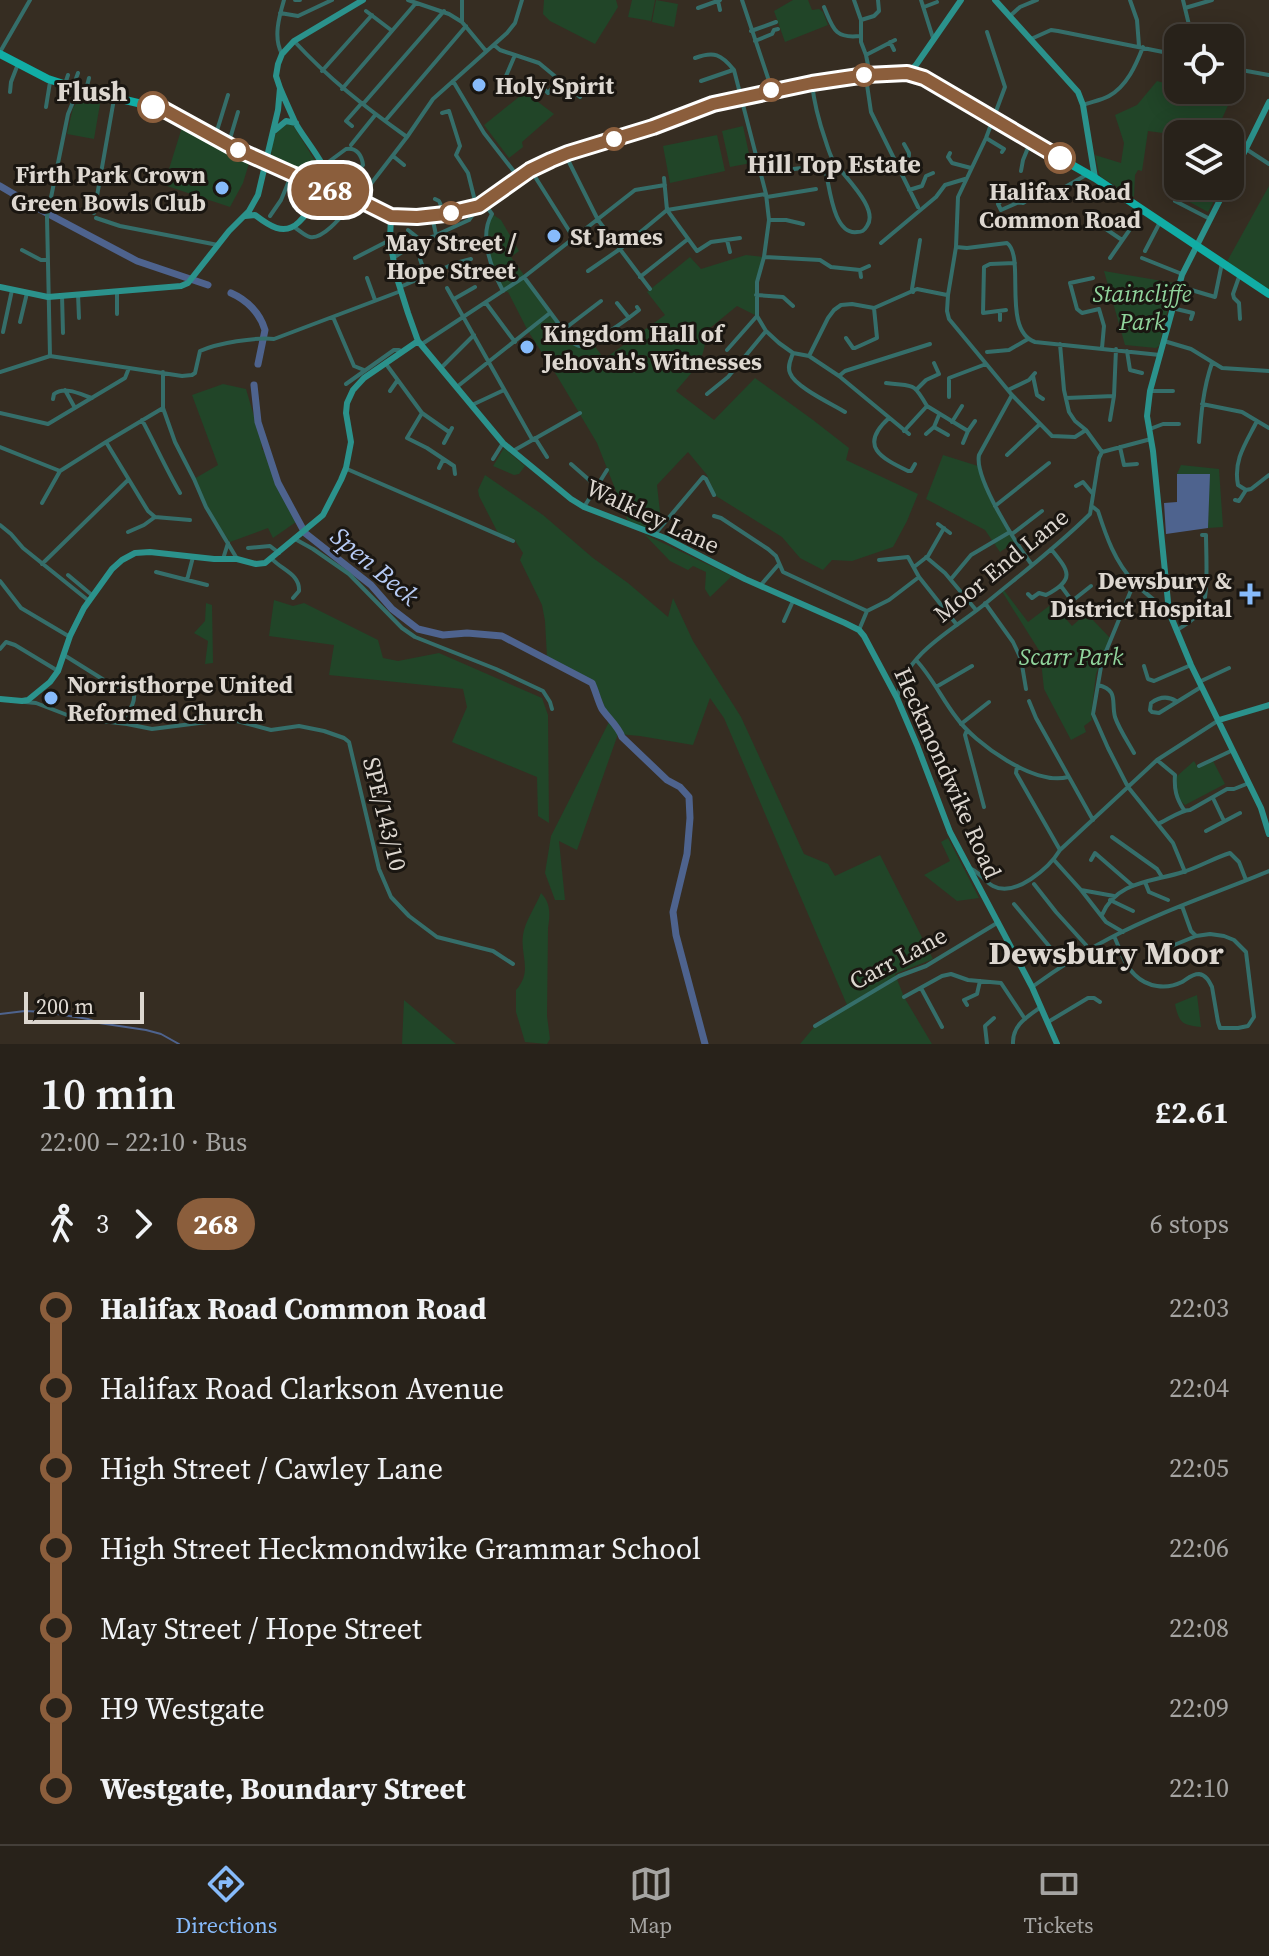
<!DOCTYPE html>
<meta charset="utf-8">
<style>
body{margin:0;font-family:"Source Serif 4",serif;background:#302a23;color:#f1f3f6;height:100vh;display:flex;flex-direction:column;font-size:30px;white-space:nowrap}
*{box-sizing:border-box;margin:0}
p{font-size:26px;color:#a5a4a2}
.icon{flex:none;width:44px;height:44px;fill:none;stroke:currentColor;stroke-width:2;stroke-linecap:round;stroke-linejoin:round}
.map{position:relative;height:1044px;overflow:hidden}
.details{display:flex;flex-direction:column;background:#28221a;flex:1}
.details>*{flex:none}
.badge{padding:0 16px;border-radius:26px;font-size:28px;line-height:52px}
.tools{position:absolute;left:1164px;top:24px;display:grid;gap:16px}
.tools a{display:grid;place-items:center;width:80px;height:80px;border-radius:16px;background:#28221a;box-shadow:0 4px 20px #0003,0 0 0 2px #443f39;font-size:40px}
.scale{position:absolute;left:24px;bottom:20px;width:120px;box-sizing:border-box;padding-left:8px;border:4px solid #ddd7d0;border-top:0;font-size:22px;line-height:28px;white-space:nowrap;color:#ddd7d0;-webkit-text-stroke:6px #1a1611;paint-order:stroke}
.map>.badge{position:absolute;translate:-50% -50%;box-shadow:0 0 0 4px #fff}
.legs{display:flex;align-items:center;gap:12px;height:88px;padding:0 40px;font-size:26px}
.legs p{margin-inline-start:auto}
.summary{display:flex;align-items:center;justify-content:space-between;height:136px;padding:0 40px}
h1{font-size:44px;font-weight:600;line-height:60px}
ul{padding:0 40px;list-style:none}
li{display:flex;align-items:center;gap:28px;height:80px;font-size:30px}
li i{display:grid;place-items:center;width:12px;height:100%;margin:0 10px;background:currentColor}
li i::after{content:'';width:20px;height:20px;margin:-10px;border:6px solid;border-radius:50%;background:#28221a}
li p{margin-inline-start:auto}
li:first-child i{background:linear-gradient(#0000 50%,currentColor 0)}
li:last-child i{background:linear-gradient(currentColor 50%,#0000 0)}
.menu{display:flex;justify-content:space-around;align-items:center;height:112px;border-top:2px solid #443f39;background:#28221a;font-size:22px;color:#a5a4a2}
.menu a{display:grid;justify-items:center;gap:4px}
.menu .on{color:#87bbfb}
.map>svg:first-child{display:block}
.green{fill:#214528}
.water{fill:#4e638e}
.lines{fill:none;stroke-linecap:round;stroke-linejoin:round}
.stream{stroke:#4e638e;stroke-width:2}
.river{stroke:#4e638e;stroke-width:7}
.street{stroke:#356e6a;stroke-width:4}
.secondary{stroke:#2b928c;stroke-width:6}
.primary{stroke:#11ada5;stroke-width:8}
.line-1-casing{stroke:#fff;stroke-width:18}
.line-1{stroke:#8b5e3c;stroke-width:12}
.stop-1-dot{fill:#fff;stroke:#8b5e3c;stroke-width:4}
.poi-dot{fill:#87bbfb;stroke:#1a1611;stroke-width:3}
.labels{text-anchor:middle;dominant-baseline:central;stroke-width:6;stroke-linejoin:round;paint-order:stroke}
.poi-label{font-size:24px;font-weight:bold;fill:#ddd7d0;stroke:#1a1611;text-anchor:start}
.stop-label{font-size:24px;font-weight:bold;fill:#ddd7d0;stroke:#1a1611}
.park-label{font-size:24px;font-style:italic;fill:#90d49c;stroke:#1a1611}
.street-label{font-size:24px;fill:#ddd7d0;stroke:#1a1611}
.neighbourhood-label{font-size:26px;font-weight:bold;fill:#ddd7d0;stroke:#1a1611}
.water-label{font-size:26px;font-style:italic;fill:#b7cbf5;stroke:#1a1611}
.quarter-label{font-size:28px;font-weight:bold;fill:#ddd7d0;stroke:#1a1611}
.district-label{font-size:32px;font-weight:bold;fill:#ddd7d0;stroke:#1a1611}
</style>
<div class="map">
<svg width="1269" height="1044" viewBox="0 0 1269 1044">
<rect width="100%" height="100%" fill="#362d22"/>
<!-- green -->
<path class="green" d="M544,0H616L618,7L595,44L550,21L543,14Z
M632,0H655L651,21L628,17Z
M656,0L678,4L674,27L652,22Z
M793,0H808L812,10L819,9L823,12L828,25L785,42L774,11Z
M1230,72L1240,74L1231,99L1215,134L1178,135L1148,131L1142,171L1138,170L1135,175L1134,197L1101,177L1099,173L1095,155L1121,163L1124,143L1115,115L1137,105L1157,81L1178,87V90H1230Z
M525,92L554,114L522,142L523,147L509,158L484,125Z
M86,94L101,98L94,139L67,134L73,108L82,95Z
M183,124L250,160L243,183L230,207L164,185Z
M284,124L293,125L323,174L317,180L272,162C270,148 273,134 284,124Z
M743,126L751,163L730,167L722,131Z
M717,135L725,171L670,183L663,146Z
M1177,155L1178,186H1222L1208,212L1171,192Z
M1269,186V294L1225,265Z
M492,214L501,220L519,251L511,257L573,343L581,346L592,342L604,359L665,315L647,292L690,257L701,269L746,255L764,257L757,282V316L737,306L705,332C708,358 691,373 676,391L714,420L755,378L813,420L849,448L846,460L918,494L907,521L893,547L852,561L832,560L823,570L800,558L782,537L716,496L707,475L688,452L657,485L660,512L664,524L655,534L629,524L597,443L557,376L528,331L508,292L503,291C491,265 481,243 492,214Z
M1104,271L1174,283L1159,346L1156,348L1125,345Z
M223,384L246,389L261,440L262,450L267,449L296,522L273,538L268,528L230,542L213,518L194,479L218,465L192,395Z
M504,448L525,466L519,474L514,475L493,466Z
M943,455L978,466L995,506L1016,541L1000,552L985,530L926,499Z
M1181,465L1219,469L1223,527L1208,528L1209,474H1177Z
M485,475L543,515L593,558L628,583L668,617L673,598L693,641L741,717L804,854L828,864L835,876L880,855L933,959L895,974L904,997L932,1044H800L815,1026L847,1005L724,718L710,698L693,745L640,736L618,734L577,850L559,841L565,900H555L545,873L551,836L610,720L595,683L547,657L545,621L542,605L520,560L523,553L514,539L498,533L479,496L478,490Z
M644,534L732,576L710,597L705,589L706,572L693,566L688,570L670,561Z
M1003,589L1028,622L1053,603L1072,626L1099,602L1102,605L1092,619L1110,638L1096,674L1091,716L1092,720L1084,726L1086,732L1071,740L1044,689L1040,652L1001,590Z
M274,600L293,606L304,603L378,640L383,658L398,661L439,653L542,698L548,715L549,823L538,816L537,777L452,742L467,707L463,689L329,675L334,645L269,636Z
M206,603L212,605L213,663L205,664L208,641L194,633L205,621Z
M1194,761L1198,768L1213,761L1225,784L1185,805L1178,798L1176,777Z
M948,838L979,898L957,901L924,875L950,861L941,842Z
M541,893C551,903 550,915 548,928L547,1016L550,1039L547,1044L525,1042L516,1012V990C533,971 520,956 523,935C525,921 536,906 541,893Z
M1197,995L1201,1027C1182,1025 1179,1023 1175,1004Z
M404,1000L456,1044H402Z"/>
<!-- water -->
<path class="water" d="M1177,474H1210L1208,528L1166,534L1164,503L1177,502Z"/>
<g class="lines">
<!-- stream -->
<path class="stream" d="M0,1014L25,1011L45,1012L88,1019L99,1023L146,1030L161,1034L179,1044"/>
<!-- river -->
<path class="river" d="M0,186L39,209L137,261L208,285
M231,293C247,300 260,313 265,330L258,364
M254,385L258,422L278,483L305,533L371,585L392,609L418,629L443,635L467,633L502,636L592,683C596,692 598,701 602,709C609,719 618,726 622,737L667,780L680,787L689,797L690,818L687,854L673,912L676,935L705,1044"/>
<!-- street -->
<path class="street" d="M295,0H300
M408,0L449,14L462,22L486,51
M462,0V22
M742,0L772,90
M854,0L861,20V42L866,55L870,75
M921,0L933,38
M1130,0L1137,20L1139,46
M1183,0L1190,29L1188,38
M718,1L720,10
M824,7C833,28 834,39 860,36
M924,7L937,2
M698,8L720,0
M1185,8L1212,0
M366,11L391,30
M280,13L298,16L332,0
M1010,16L1020,7L1037,0
M861,20L874,16L879,11L878,0
M751,31L776,22
M987,32L1005,87L986,138L958,197L956,247L948,295L947,311L949,319L1012,395L1052,436L1075,437L1086,430
M1031,39L1051,30L1058,31L1178,55
M294,41C329,79 365,107 407,137
M755,41L772,34L774,30L778,29
M890,42L894,50
M494,45L500,50L539,63L580,97
M0,52L30,0
M282,54C273,38 279,17 284,0
M866,55L895,40
M695,58C714,51 721,54 734,70L766,194L769,220L764,257L757,282V316L766,331L779,343L793,353L809,356L839,376L909,434
M1230,68L1269,75
M322,71L372,15
M506,76L515,55
M866,78L871,112L918,207
M453,81L484,133L519,178
M701,81L733,70
M812,83C814,104 819,122 826,142C828,148 830,155 833,160C842,175 880,208 867,226C864,231 862,232 857,232C834,235 830,190 826,173L833,160
M65,84L68,75
M73,87L78,73
M342,89L416,3
M86,90L89,78
M545,90L548,93L559,80
M10,92L11,82L18,64
M363,104L444,11
M1083,105C1091,102 1102,100 1109,96C1127,86 1136,65 1143,47
M46,107L50,82
M385,121L466,26
M352,126L346,121L361,104
M215,137L228,95
M986,138L1004,149L1002,152
M229,142L238,112
M351,145L376,114
M1246,149L1269,164
M1230,150L1243,157
M950,153L948,157L952,163L971,168
M393,156L404,165
M566,156L598,220L650,289
M895,162L909,156V153L904,144
M323,166L346,149C357,147 362,156 363,165L342,191
M882,167L894,160
M1021,171L1023,160L1030,143
M532,172L573,237
M761,173L810,167
M664,178L667,210L697,251L711,242L740,238
M909,190L922,186L926,176L933,173
M767,197L816,189
M360,198L407,137L433,99L507,33L515,23L522,0
M435,199L439,201L444,212
M1175,201L1210,219
M484,203L492,214C478,237 492,270 503,291
M1017,203L1001,210L998,204L1003,199L1023,203L1026,201L1030,191L1053,194L1086,175
M94,213L114,99
M270,216L281,200L291,176
M432,216L436,235
M96,218L120,226L218,245
M769,220H786L803,224
M1097,223L1122,240
M294,227C299,230 305,236 310,237C324,240 346,211 355,201
M408,230L422,241
M727,240L730,252
M881,243L936,197L945,185L965,179
M956,247L967,248L1007,243C1026,257 1001,330 1035,342L1160,355
M22,250L41,260H47
M1145,251L1159,224
M765,257L820,260L831,267L860,270
M355,258L390,240
M393,258L410,247L469,220L479,206L475,201L468,173L456,155L460,146L449,111L442,113
M1110,258L1142,212
M1142,258L1182,274
M420,259L426,276
M588,271L620,249L667,210L766,194
M524,277L573,343C576,344 578,346 580,346C591,346 629,318 639,310L637,307
M640,277L688,239
M861,277L860,270L869,266
M1239,277L1233,294L1234,298L1239,303L1240,319
M367,278L375,300
M1093,278L1070,283L1077,309L1082,313L1099,309L1104,326L1102,348
M1178,286L1215,297L1222,263
M400,287L456,263L471,259
M447,288L532,439
M117,291V314
M913,292L912,289L920,240
M78,294L79,318
M62,295L63,333
M756,295L783,297L793,306
M454,299L475,287
M486,303L515,342
M617,303L629,318
M1172,308L1193,313L1191,319
M1006,310L983,313L984,267L990,264L1015,263
M1000,311V320
M333,317L354,366L364,370
M20,322L27,293
M563,330L601,301
M3,332L12,290
M846,338L853,348H855L877,338L874,308
M1164,341L1191,349L1222,368L1269,371
M422,344L524,277L635,190L665,185
M1060,344L1064,390L1069,412L1075,421L1086,430L1102,452
M727,350L757,316
M1127,351L1130,370L1142,373
M987,352L1009,350L1028,339
M793,353C791,359 787,366 790,373C795,387 832,404 845,412
M50,356L47,217L68,114L78,90
M809,356L828,318L834,310L841,305L852,304L874,308L917,289L947,295
M386,364L422,413L449,432
M441,368L474,335
M0,372L50,356L182,376L192,375L195,373L200,351C218,343 255,337 274,339L401,291
M163,372V408L175,442L194,479L206,507L236,557
M839,376L845,371L930,344
M1033,376L1037,395L1043,399
M886,383C913,387 912,380 927,406
M346,384L394,350H399L402,352
M458,386L550,313
M917,389L926,380L939,374L934,363
M65,390L75,408
M1008,390L1029,380L1035,373
M390,391L397,381
M1150,391H1173
M707,394L728,377L766,331
M1012,395L979,455C974,478 1017,545 1032,565
M949,397V378L986,364
M1066,398L1114,396
M53,399L54,394C65,386 80,394 92,398
M1202,404L1242,412L1269,428
M472,405L504,390
M0,413L48,424L125,378L129,368
M422,413L407,438L427,448L454,466L455,474
M939,415L934,427L948,435
M889,418C858,446 881,458 908,471H911L915,464
M142,420C155,444 166,469 180,493
M1110,420L1114,396L1116,349
M952,422L962,406
M1150,429L1163,424H1179
M904,431L927,406L968,431L963,443
M968,431L975,421
M926,434L934,427
M535,438L547,457
M106,442L148,511L155,517L190,520
M1199,442C1201,415 1203,389 1212,363
M444,443L452,428
M0,447L60,471
M1120,447L1124,465L1137,464
M513,451L580,413
M1007,455L1040,424
M493,459L503,443
M571,464L596,486
M439,468L443,460
M347,469L513,541
M1076,486L1083,482L1093,494
M1246,490L1238,485C1233,460 1246,443 1257,421
M1246,490L1251,489L1269,475
M1235,500L1239,501L1246,490
M42,503L60,471L106,442L163,408
M995,506L1049,463
M584,507L607,470
M1093,507L1098,511C1106,536 1115,562 1134,582C1144,593 1157,602 1169,612
M714,516L721,518L768,549L776,556L783,572L867,611
M938,524L950,533
M0,525L11,534L23,548L89,601
M128,532L144,525L155,517
M655,534L703,477L706,479L714,495
M1012,534L1042,511
M295,539L313,549L349,574L402,628L415,637L496,669L543,691L550,702L552,709
M248,548L270,546L279,553
M926,557L945,573L976,610
M223,559L228,543
M272,559C282,570 300,574 299,591L293,598
M879,560L908,557L919,577L957,625
M42,564L128,480
M914,567L928,556L944,528
M156,572L207,585
M68,575L93,596
M951,579L971,555L1010,532
M187,580L193,557
M0,581L21,608L70,637
M1134,583L1102,661L1093,714L1108,748L1128,787L1173,843L1185,872
M760,586L779,564
M1061,586L1072,601L1091,586
M1028,594L1032,598L1039,593L1046,595C1076,579 1069,571 1051,549
M985,603L1013,642L1021,659L1026,689
M784,621L793,601
M859,630L867,611L889,600L919,577
M1176,631C1184,625 1196,619 1201,611C1209,598 1206,552 1206,535H1202
M0,649L6,642L15,645L58,671
M64,655L112,685L133,690C137,700 130,710 124,718
M916,660C932,677 942,699 956,717C975,744 1035,786 1068,777
M1144,666L1148,679L1154,681L1191,665
M1199,682L1229,668
M1098,685C1119,690 1111,702 1115,717C1119,729 1128,742 1134,753
M936,687L972,666
M898,695C906,652 955,629 986,603C1021,574 1058,546 1090,514L1099,458L1102,452L1151,439
M1029,701L1036,718L1093,820
M1176,701C1168,696 1159,697 1151,703L1150,710L1152,712L1159,713L1201,687
M25,702L36,703L75,718L127,724L152,729L223,720L237,721L271,730L299,726L324,731L344,738L349,742L379,869L391,897L409,916L437,937L493,951L513,964
M961,724L989,702
M967,730L965,735L984,807
M1157,760L1175,775C1174,789 1176,798 1184,810
M1017,766L1016,773L1060,850
M1199,766L1233,750
M1213,798L1224,821
M1158,824C1167,820 1181,810 1190,810L1227,789H1234L1249,783
M1206,831L1240,813
M1112,837L1157,869L1162,877
M1054,860L1081,890L1106,922L1123,932
M1091,860L1095,853L1133,886
M968,868C979,870 983,881 993,886C1015,898 1049,868 1060,850L1157,760L1219,720
M1145,882L1149,892L1168,900
M1034,884L1056,912L1086,945L1088,951
M1081,890L1114,896
M1110,900L1133,911
M1014,904L1064,964
M1102,915C1116,881 1152,882 1183,872C1199,867 1214,858 1230,853L1239,862L1246,880
M1114,936C1120,949 1124,965 1135,975C1147,987 1166,990 1182,982C1187,979 1192,974 1199,974C1206,975 1209,981 1212,987L1218,1022L1220,1028H1238L1248,1026L1254,1017L1246,952L1234,940L1224,936L1210,934L1196,936L1191,931L1182,906
M1162,950L1196,936
M1032,987C1057,969 1083,952 1110,938C1161,911 1216,893 1269,871
M921,988L942,1027
M904,997L942,976L951,974L968,980L1001,983L1025,1019
M967,1005L964,1000L977,994L980,981
M1048,1022L1088,998H1094L1100,1002
M815,1026L899,976L926,966L997,923
M987,1044L985,1026L994,1018
M1013,1044C1012,1025 1027,1017 1041,1007"/>
<!-- secondary -->
<path class="secondary" d="M995,0L1078,92L1083,105L1095,178
M907,73L916,65L961,0
M274,131L286,121L296,123
M1230,181L1269,102
M1227,186L1182,275L1150,391L1147,416L1153,451L1169,612L1191,665L1261,808L1269,834
M245,216L255,215C268,225 284,237 299,222C306,215 327,192 328,182C328,165 303,138 295,122C290,111 285,100 280,88
M391,216L390,240L396,275L408,313L418,341L503,443L571,499L584,507L665,538L745,579L845,623L859,630L864,636L897,698L917,745L950,832L1032,987L1057,1044
M0,287L48,297L181,286L188,283L229,231L249,211L258,195L278,110L280,88L276,76L278,64L282,54L294,41L363,0
M0,699L22,701L28,700L50,682L58,671L70,636L84,608L112,569L122,560L135,553L150,552L214,559H237L256,564L265,563L323,515L341,480L346,468L351,442L346,413L347,403L353,390L364,378L418,341
M1219,720L1269,705"/>
<!-- primary -->
<path class="primary" d="M0,54L48,79L79,89L163,109L234,148L292,174L359,200L391,216L417,217L453,212L479,206L530,170L551,160L568,153L653,127L713,104L819,81L870,75L907,73L935,83L993,120L1095,178L1269,294"/>
</g>
<g class="lines">
<!-- line-1 casing -->
<g class="line-1-casing">
<path id="line-1" d="M153,107L163,109L234,148L292,174L359,200L391,216L417,217L445,214L479,206L530,170L551,160L568,153L653,127L713,104L812,83L866,75L907,73L924,78L1060,158"/>
</g>
<!-- line-1 -->
<use href="#line-1" class="line-1"/>
</g>
<!-- markers -->
<g class="stop-1-dot">
<circle cx="864" cy="75" r="10"/>
<circle cx="771" cy="90" r="10"/>
<circle cx="153" cy="107" r="14"/>
<circle cx="614" cy="139" r="10"/>
<circle cx="238" cy="150" r="10"/>
<circle cx="1060" cy="158" r="14"/>
<circle cx="451" cy="213" r="10"/>
</g>
<g class="poi-dot">
<circle cx="479" cy="85" r="8"/>
<circle cx="222" cy="188" r="8"/>
<circle cx="554" cy="236" r="8"/>
<circle cx="527" cy="347" r="8"/>
<path d="M1246 582h8v8h8v8h-8v8h-8v-8h-8v-8h8z"/>
<circle cx="51" cy="698" r="8"/>
</g>
<g class="labels">
<!-- poi labels -->
<g class="poi-label">
<text x="495" y="85">Holy Spirit</text>
<text x="206" y="174" text-anchor="end">Firth Park Crown<tspan x="206" dy="28">Green Bowls Club</tspan></text>
<text x="570" y="236">St James</text>
<text x="543" y="333">Kingdom Hall of<tspan x="543" dy="28">Jehovah's Witnesses</tspan></text>
<text x="1232" y="580" text-anchor="end">Dewsbury &amp;<tspan x="1232" dy="28">District Hospital</tspan></text>
<text x="67" y="684">Norristhorpe United<tspan x="67" dy="28">Reformed Church</tspan></text>
</g>
<!-- stop labels -->
<g class="stop-label">
<text x="1060" y="191">Halifax Road<tspan x="1060" dy="28">Common Road</tspan></text>
<text x="451" y="242">May Street /<tspan x="451" dy="28">Hope Street</tspan></text>
</g>
<!-- park labels -->
<g class="park-label">
<text x="1142" y="293">Staincliffe<tspan x="1142" dy="28">Park</tspan></text>
<text x="1071" y="656">Scarr Park</text>
</g>
<!-- street labels -->
<g class="street-label">
<text transform="translate(653 516) rotate(25)">Walkley Lane</text>
<text transform="translate(1001 565) rotate(-39)">Moor End Lane</text>
<text transform="translate(948 773) rotate(66)">Heckmondwike Road</text>
<text transform="translate(385 814) rotate(76)">SPE/143/10</text>
<text transform="translate(898 958) rotate(-28)">Carr Lane</text>
</g>
<!-- neighbourhood labels -->
<g class="neighbourhood-label">
<text x="834" y="164">Hill Top Estate</text>
</g>
<!-- water labels -->
<g class="water-label">
<text transform="translate(375 566) rotate(40)">Spen Beck</text>
</g>
<!-- quarter labels -->
<g class="quarter-label">
<text x="92" y="91">Flush</text>
</g>
<!-- district labels -->
<g class="district-label">
<text x="1106" y="953">Dewsbury Moor</text>
</g>
</g>
</svg>
<div class="tools">
<a><svg class="icon" aria-label="locate" viewBox="0 0 24 24"><circle cx="12" cy="12" r="6"/><path d="M12 2v4M12 18v4M2 12h4M18 12h4"/></svg></a>
<a><svg class="icon" aria-label="layers" viewBox="0 0 24 24"><path d="M12 4l9 5-9 5-9-5zM3 14l9 5 9-5"/></svg></a>
</div>
<div class="scale">200 m</div>
<b class="badge" style="left:330px;top:190px;background:#8b5e3c;color:#fff">268</b>
</div>
<section class="details">
<div class="summary"><div><h1>10 min</h1><p>22:00 – 22:10 · Bus</p></div><b>£2.61</b></div>
<div class="legs"><svg class="icon" aria-label="walk" viewBox="0 0 24 24"><circle cx="13" cy="4" r="2"/><path d="M13 8l-2 6 4 7M11 14l-3 7M7 12l3-4h3l4 4"/></svg>3<svg class="icon" aria-label="forward" viewBox="0 0 24 24"><path d="M9 5l7 7-7 7"/></svg><b class="badge" style="background:#8b5e3c;color:#fff">268</b><p>6 stops</p></div>
<ul>
<li><i style="color:#8b5e3c"></i><b>Halifax Road Common Road</b><p>22:03</p></li>
<li><i style="color:#8b5e3c"></i><span>Halifax Road Clarkson Avenue</span><p>22:04</p></li>
<li><i style="color:#8b5e3c"></i><span>High Street / Cawley Lane</span><p>22:05</p></li>
<li><i style="color:#8b5e3c"></i><span>High Street Heckmondwike Grammar School</span><p>22:06</p></li>
<li><i style="color:#8b5e3c"></i><span>May Street / Hope Street</span><p>22:08</p></li>
<li><i style="color:#8b5e3c"></i><span>H9 Westgate</span><p>22:09</p></li>
<li><i style="color:#8b5e3c"></i><b>Westgate, Boundary Street</b><p>22:10</p></li>
</ul>
</section>
<nav class="menu">
<a class="on"><svg class="icon" aria-label="directions" viewBox="0 0 24 24"><path d="M12 3l9 9-9 9-9-9zM9 14v-3h6M13 9l2 2-2 2"/></svg>Directions</a>
<a><svg class="icon" aria-label="map" viewBox="0 0 24 24"><path d="M3 6l6-2 6 2 6-2v14l-6 2-6-2-6 2zM9 4v14M15 6v14"/></svg>Map</a>
<a><svg class="icon" aria-label="tickets" viewBox="0 0 24 24"><path d="M3 7h18v10H3zM15 7v10"/></svg>Tickets</a>
</nav>
